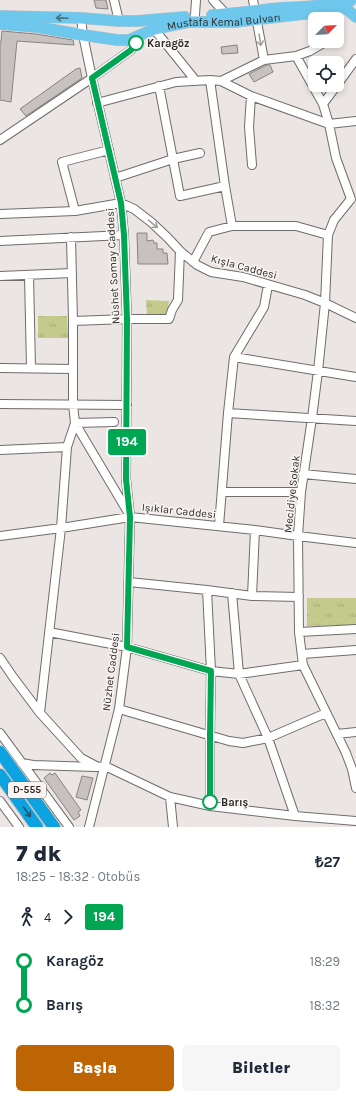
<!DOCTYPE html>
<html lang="tr">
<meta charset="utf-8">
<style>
body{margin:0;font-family:Karla,sans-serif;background:#f6f6f7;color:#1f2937;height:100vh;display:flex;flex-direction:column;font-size:15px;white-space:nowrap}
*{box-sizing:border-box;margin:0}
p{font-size:13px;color:#747a83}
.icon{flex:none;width:22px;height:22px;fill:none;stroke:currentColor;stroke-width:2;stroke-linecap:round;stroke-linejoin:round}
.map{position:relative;height:827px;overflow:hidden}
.details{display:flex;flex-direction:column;background:#fff;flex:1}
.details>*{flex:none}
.badge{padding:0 8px;border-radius:3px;font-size:14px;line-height:26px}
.needle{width:26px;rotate:66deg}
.buttons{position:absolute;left:308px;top:12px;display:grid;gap:8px}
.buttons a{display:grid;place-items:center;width:36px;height:36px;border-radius:6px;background:#fff;box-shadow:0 2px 6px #0003;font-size:20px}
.map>.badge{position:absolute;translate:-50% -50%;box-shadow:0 0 0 2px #fff}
.legs{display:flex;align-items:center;gap:6px;height:44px;padding:0 16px;font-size:13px}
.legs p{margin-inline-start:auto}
.summary{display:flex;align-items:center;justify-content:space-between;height:68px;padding:0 16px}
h1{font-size:22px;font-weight:800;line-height:30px}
.primary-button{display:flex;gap:8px;margin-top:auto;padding:8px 16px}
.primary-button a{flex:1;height:46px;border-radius:6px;background:#bd6404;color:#fff;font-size:16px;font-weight:800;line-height:46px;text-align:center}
.primary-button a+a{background:#f6f6f7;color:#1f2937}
ul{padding:0 16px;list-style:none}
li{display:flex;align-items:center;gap:14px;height:44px;font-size:15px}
li i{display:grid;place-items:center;width:6px;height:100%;margin:0 5px;background:currentColor}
li i::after{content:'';width:10px;height:10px;margin:-5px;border:3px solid;border-radius:50%;background:#fff}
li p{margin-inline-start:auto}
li:first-child i{background:linear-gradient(#0000 50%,currentColor 0)}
li:last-child i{background:linear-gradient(currentColor 50%,#0000 0)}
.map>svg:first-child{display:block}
.grass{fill:url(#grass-tufts)}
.building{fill:#c7c2bf;stroke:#888381}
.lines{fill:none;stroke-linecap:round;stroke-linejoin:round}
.minor-casing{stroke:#706c6a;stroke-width:10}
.major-casing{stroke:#c4c4c3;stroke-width:12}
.highway-casing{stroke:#c4c4c3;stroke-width:14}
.minor{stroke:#fff;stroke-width:8}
.major{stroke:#6ec7ec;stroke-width:11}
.highway{stroke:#0da2e0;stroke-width:12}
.oneway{stroke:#4a7181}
.oneway2{stroke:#a0a09f}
.oneway3{stroke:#22556a}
.line-1-casing{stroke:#fff;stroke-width:9}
.line-1{stroke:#00a651;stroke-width:6}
.stop-1-dot{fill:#fff;stroke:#00a651;stroke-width:2}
.labels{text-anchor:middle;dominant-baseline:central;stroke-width:3;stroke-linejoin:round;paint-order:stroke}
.shield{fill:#f9f4f1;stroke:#6a6766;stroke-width:1}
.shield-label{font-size:10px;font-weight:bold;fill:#2d2b2a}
.street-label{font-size:11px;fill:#2d2b2a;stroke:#f9f4f1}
.stop-label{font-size:11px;font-weight:bold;fill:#2d2b2a;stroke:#f9f4f1;text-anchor:start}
</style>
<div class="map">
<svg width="356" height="827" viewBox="0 0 356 827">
<defs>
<pattern id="grass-tufts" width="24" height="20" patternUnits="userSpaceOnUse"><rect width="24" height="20" fill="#c3ca8b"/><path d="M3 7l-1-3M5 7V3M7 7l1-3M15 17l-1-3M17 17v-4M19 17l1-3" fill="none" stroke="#a8ae78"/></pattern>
</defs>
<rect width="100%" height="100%" fill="#ebe6e4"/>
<!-- grass -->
<path class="grass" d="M146,300L169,301L167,314L147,315Z
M38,316H67L68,338H38Z
M307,598H356V625L307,626Z"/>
<!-- building -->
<path class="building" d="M94,0H106L108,9L96,8Z
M2,31L36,34L73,40L74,45L17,41L11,102L0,100V42H1Z
M237,45L238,53L222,54L221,47Z
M267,65H270L273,72L254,82L249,74Z
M80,68L82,78L26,116L20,109L76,69Z
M137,233H147V241L153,240L154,243H157V249H163V253H167L168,264H138Z
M50,773L52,775L55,773L81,810L78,812L80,816L74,820L44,778Z
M82,776L93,778L87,800L76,797Z"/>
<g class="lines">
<!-- minor casing -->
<g class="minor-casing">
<path id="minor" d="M114,0L119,21
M213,0L227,15
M253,0L264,60
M335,5L338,18L337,22
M195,15L196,0
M81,18L83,35L92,78L121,203L124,235L127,319L126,479L130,517L127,647L119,709L89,827
M154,29L196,81
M296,56L310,51L327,41
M210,80L225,186L232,226
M221,81L264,60L296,56L323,104L329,124L336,158L351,199
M337,85L356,59
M159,86L180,196L225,186
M251,96L249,127L252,165
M97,103L176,82L210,80L221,81L251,96L329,124L356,121
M323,104L337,85
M0,140L92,78L131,50L141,35
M115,178L173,159L200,153
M351,199L334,220L328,235L325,303L318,371L312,418L301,492L298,536L299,632L303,665L346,753L352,769L356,788
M75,211L62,162L109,150
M0,214L75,211L121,203L134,209L151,222L168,238L180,251L197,265L211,272L243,277L305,295L325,303L356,318
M71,237L73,321V404L75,423L129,514
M0,241L124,235
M193,262L209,232L232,226H296L328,235
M29,275L31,368
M0,276L72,273
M73,321L127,319H169L172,310L178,300L180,251
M234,357L356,377
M0,368L73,369
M0,404L127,405
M228,413L356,421
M67,447L75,423L114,422
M0,450L67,447L61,528L40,713
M303,474L356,479
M222,492H301
M219,526L228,413L234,357L264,307L268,285
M0,536L61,528L130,517L255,530L298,536L356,543
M129,582L207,590L252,596L299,597
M207,590L211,671L210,735V806
M232,593L239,674L268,738L295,816
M252,596L255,530
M49,632L127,647L211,671L239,674L303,665
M299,632L356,629
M302,654L356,650
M0,658L13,677L40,713L81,758L98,767L105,766L170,797L210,806L295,816L356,821
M119,709L229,741L243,743L268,738L326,713
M0,733L69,827
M337,734L356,732
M22,763L33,765L95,767
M170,797L173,827
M0,801L19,827"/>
</g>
<!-- major casing -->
<g class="major-casing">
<g id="major">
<path d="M340,1L344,7L356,17"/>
<path d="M212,15C235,14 257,10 280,8C298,7 324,7 341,0"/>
<path d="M0,16L81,18L119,21H137L185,17"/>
<path id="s1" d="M0,24L37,27L83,35L117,40H129L154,29L188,22H234L330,11L344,7L351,0"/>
</g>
</g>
<!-- highway casing -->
<g class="highway-casing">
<path id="highway" d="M0,752L54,827
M0,775L37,827"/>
</g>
<!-- minor -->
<use href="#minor" class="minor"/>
<!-- major -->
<use href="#major" class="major"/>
<!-- highway -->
<use href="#highway" class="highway"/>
</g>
<!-- one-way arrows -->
<defs><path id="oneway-shaft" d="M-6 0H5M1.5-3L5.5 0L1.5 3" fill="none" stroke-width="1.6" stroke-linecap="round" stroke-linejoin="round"/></defs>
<use class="oneway" href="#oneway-shaft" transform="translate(62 18) rotate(-178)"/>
<g class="oneway2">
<use href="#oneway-shaft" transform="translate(260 40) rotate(81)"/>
<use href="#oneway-shaft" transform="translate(153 224) rotate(40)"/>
</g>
<use class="oneway3" href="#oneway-shaft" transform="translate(27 812) rotate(54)"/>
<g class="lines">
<!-- line-1 casing -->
<g class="line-1-casing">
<path id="line-1" d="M136,43L131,50L92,78L121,203L124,235L127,319L126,479L130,517L127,647L211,671L210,735V802"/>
</g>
<!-- line-1 -->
<use href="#line-1" class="line-1"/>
</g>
<!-- markers -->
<g class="stop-1-dot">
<circle cx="136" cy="43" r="7"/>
<circle cx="210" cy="802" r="7"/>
</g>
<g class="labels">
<!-- shield labels -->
<rect class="shield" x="8" y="782" width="38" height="16" rx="3"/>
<g class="shield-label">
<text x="27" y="790">D-555</text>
</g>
<!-- street labels -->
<g class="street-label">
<text stroke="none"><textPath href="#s1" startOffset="228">Mustafa Kemal Bulvarı</textPath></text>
<text transform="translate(113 266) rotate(-93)">Nüshet Somay Caddesi</text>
<text transform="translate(244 267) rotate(15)">Kışla Caddesi</text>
<text transform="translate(292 494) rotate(-84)">Mecidiye Sokak</text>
<text transform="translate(179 511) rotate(6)">Işıklar Caddesi</text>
<text transform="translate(111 672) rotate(-83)">Nüzhet Caddesi</text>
</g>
<!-- stop labels -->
<g class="stop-label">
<text x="147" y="43">Karagöz</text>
<text x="221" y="802">Barış</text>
</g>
</g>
</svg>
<div class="buttons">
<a><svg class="needle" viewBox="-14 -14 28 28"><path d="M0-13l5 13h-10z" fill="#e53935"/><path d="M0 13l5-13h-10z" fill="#747a83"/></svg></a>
<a><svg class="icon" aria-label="locate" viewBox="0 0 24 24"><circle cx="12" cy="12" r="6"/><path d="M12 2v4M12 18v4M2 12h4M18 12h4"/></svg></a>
</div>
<b class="badge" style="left:127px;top:442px;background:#00a651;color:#fff">194</b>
</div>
<section class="details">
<div class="summary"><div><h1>7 dk</h1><p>18:25 – 18:32 · Otobüs</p></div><b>₺27</b></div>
<div class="legs"><svg class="icon" aria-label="walk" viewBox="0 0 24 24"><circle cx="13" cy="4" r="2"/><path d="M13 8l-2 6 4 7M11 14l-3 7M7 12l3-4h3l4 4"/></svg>4<svg class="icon" aria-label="forward" viewBox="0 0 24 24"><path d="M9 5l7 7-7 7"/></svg><b class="badge" style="background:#00a651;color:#fff">194</b></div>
<ul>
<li><i style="color:#00a651"></i><b>Karagöz</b><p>18:29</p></li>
<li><i style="color:#00a651"></i><b>Barış</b><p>18:32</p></li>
</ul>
<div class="primary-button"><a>Başla</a><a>Biletler</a></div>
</section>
